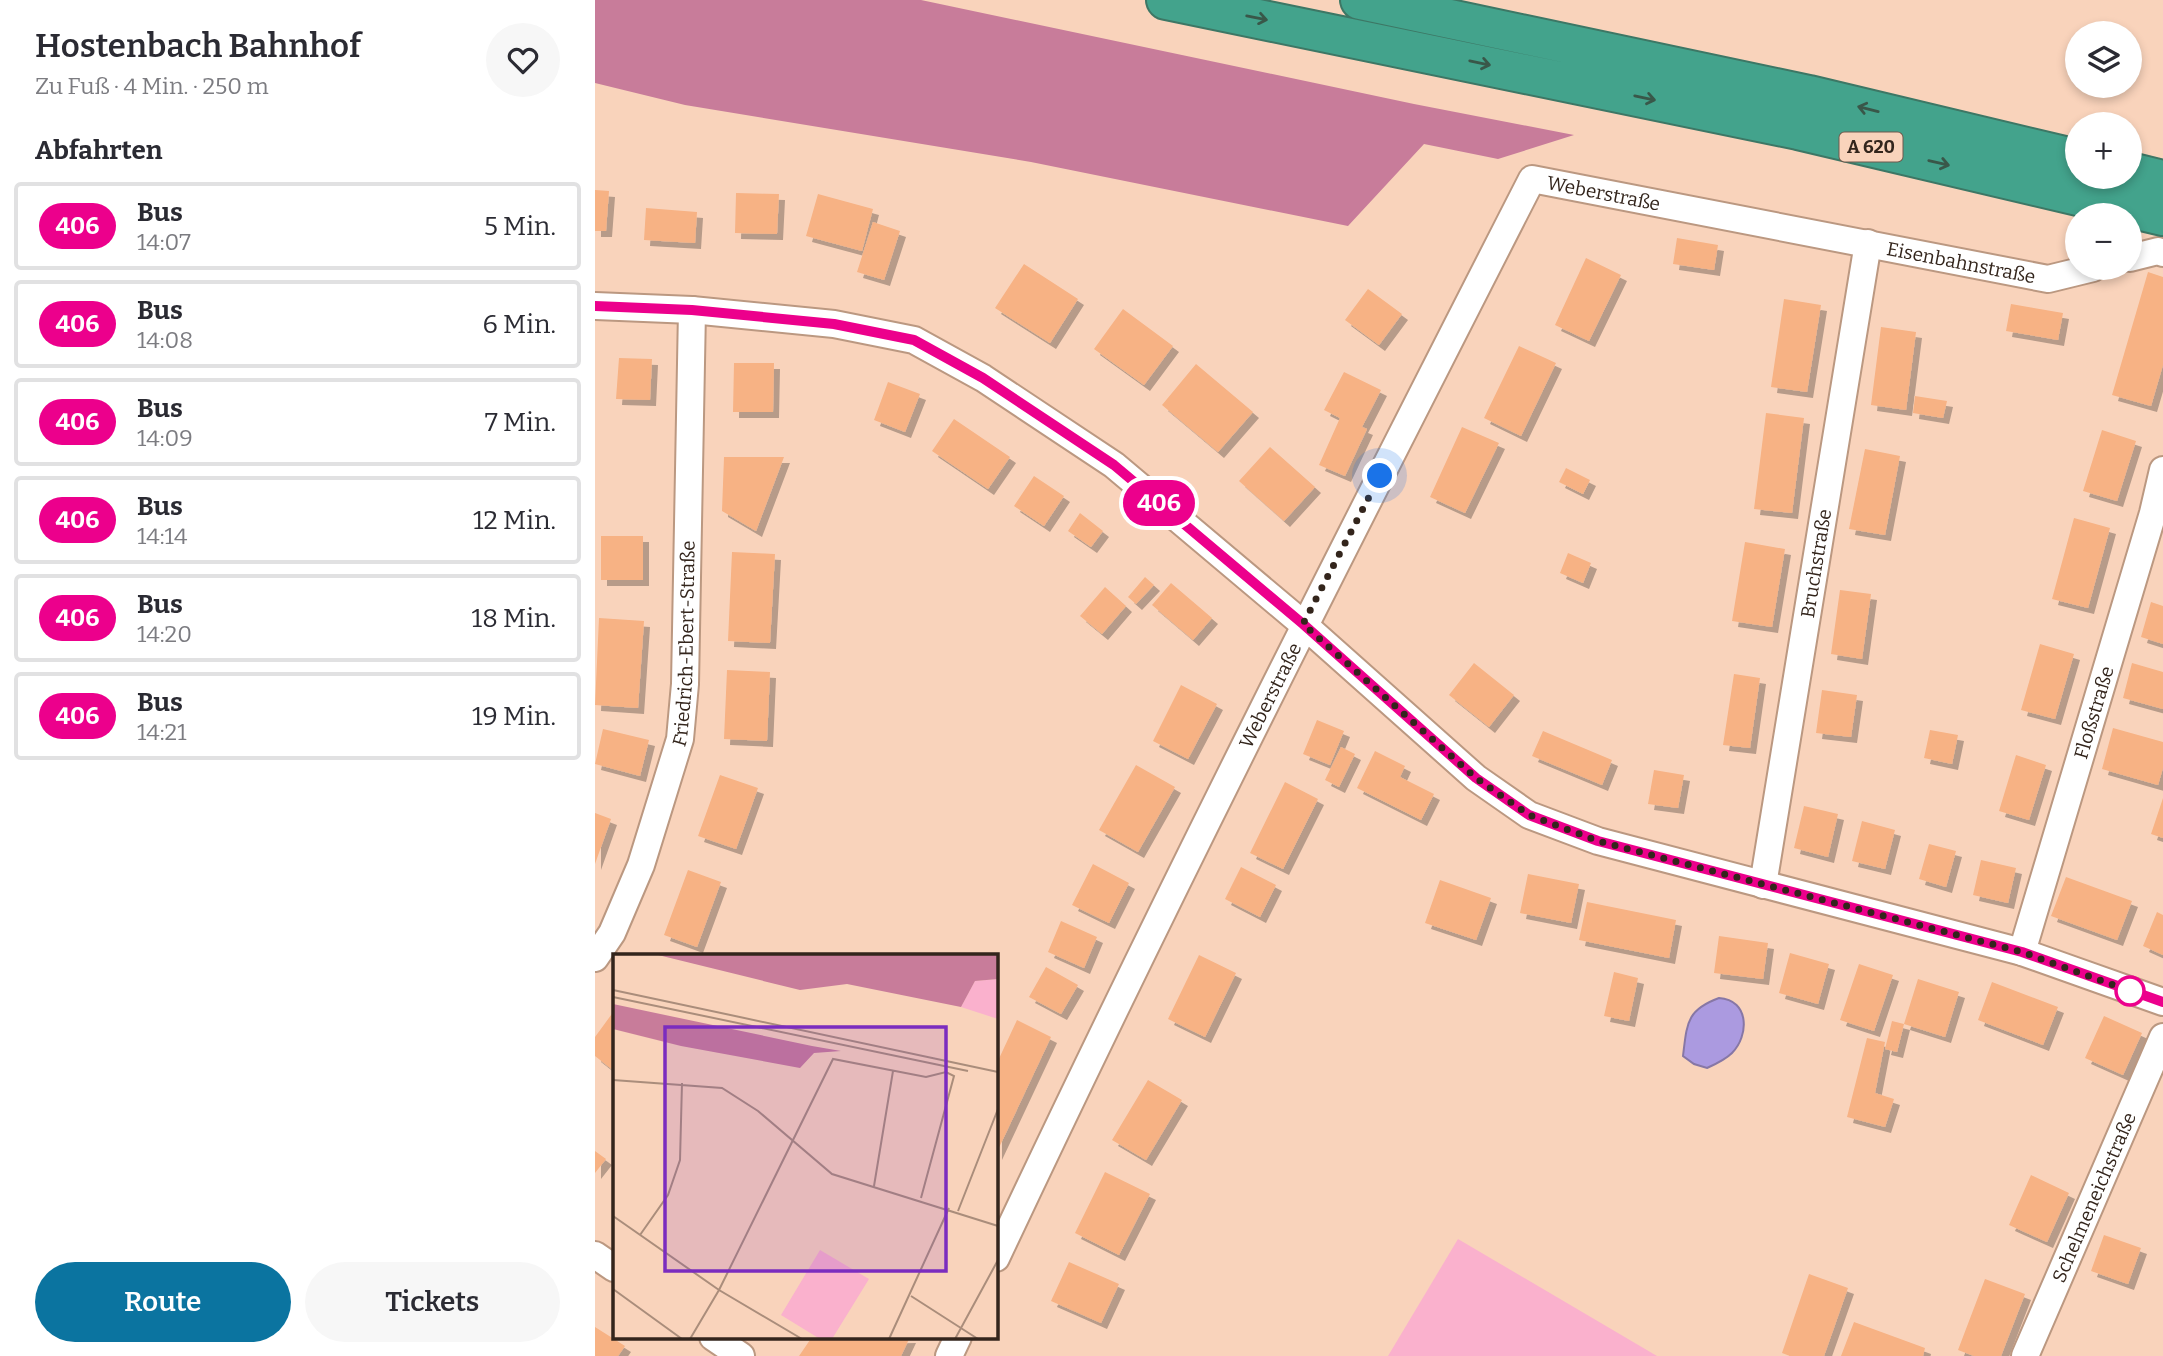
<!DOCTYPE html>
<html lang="de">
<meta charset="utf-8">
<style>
body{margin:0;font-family:Bitter,serif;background:#f7f7f7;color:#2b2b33;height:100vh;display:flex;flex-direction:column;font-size:26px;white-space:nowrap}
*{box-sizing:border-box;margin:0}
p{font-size:23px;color:#7c7c81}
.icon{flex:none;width:38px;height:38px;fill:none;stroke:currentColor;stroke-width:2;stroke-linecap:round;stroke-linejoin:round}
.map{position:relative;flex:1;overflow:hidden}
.details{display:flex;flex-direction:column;background:#fff;width:595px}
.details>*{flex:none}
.badge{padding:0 14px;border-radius:23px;font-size:24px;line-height:46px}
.controls{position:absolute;left:1470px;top:21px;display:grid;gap:14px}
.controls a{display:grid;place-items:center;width:77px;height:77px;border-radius:50%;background:#fff;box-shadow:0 4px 10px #0003;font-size:35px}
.you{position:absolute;width:35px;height:35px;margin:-18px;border:5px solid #fff;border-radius:50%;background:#1a73e8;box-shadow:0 0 0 10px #1a73e833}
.map>.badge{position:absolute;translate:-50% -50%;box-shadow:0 0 0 4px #fff}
h2{padding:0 35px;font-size:26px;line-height:63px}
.round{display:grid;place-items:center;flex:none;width:74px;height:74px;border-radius:37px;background:#f7f7f7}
.summary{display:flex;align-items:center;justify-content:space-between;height:119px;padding:0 35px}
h1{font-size:33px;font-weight:600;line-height:52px}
.action{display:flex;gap:14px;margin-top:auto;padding:14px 35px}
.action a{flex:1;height:80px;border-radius:42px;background:#0b74a0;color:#fff;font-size:28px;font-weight:600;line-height:80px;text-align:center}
.action a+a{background:#f7f7f7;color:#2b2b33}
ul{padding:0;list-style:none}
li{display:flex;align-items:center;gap:21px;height:88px;margin:0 14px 10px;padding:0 21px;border:4px solid #e1e1e2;border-radius:7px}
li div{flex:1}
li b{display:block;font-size:26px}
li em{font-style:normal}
li .badge{min-width:77px;font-weight:700;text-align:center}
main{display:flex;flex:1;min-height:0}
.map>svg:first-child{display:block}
.green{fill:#fab1cd}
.forest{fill:#c87c9a}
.water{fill:#ab9ae0;stroke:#8777a5;stroke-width:2}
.building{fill:#f7b284;filter:url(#shadow)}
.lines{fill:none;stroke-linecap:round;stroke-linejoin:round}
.minor-casing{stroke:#bb9881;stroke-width:30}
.motorway-casing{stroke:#3d7765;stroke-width:42}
.minor{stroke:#fff;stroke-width:26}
.motorway{stroke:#43a38c;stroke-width:38}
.oneway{stroke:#395749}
.line-casing{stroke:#fff;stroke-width:16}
.line{stroke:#ec008c;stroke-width:10}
.walk{stroke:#33251c;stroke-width:7;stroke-dasharray:0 12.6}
.stop-dot{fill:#fff;stroke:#ec008c;stroke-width:3.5}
.labels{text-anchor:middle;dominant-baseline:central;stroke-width:5;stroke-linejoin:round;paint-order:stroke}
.shield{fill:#f9d3bb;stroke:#6e594c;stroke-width:2}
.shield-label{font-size:18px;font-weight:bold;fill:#33251c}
.street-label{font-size:19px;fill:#33251c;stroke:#f9d3bb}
.inset-road{fill:none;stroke:#aa8d7b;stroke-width:2}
.view{fill:#7b2cbf;fill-opacity:0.15;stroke:#7b2cbf;stroke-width:3.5}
.inset-edge{fill:none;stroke:#33251c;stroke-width:3.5}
</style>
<main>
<section class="details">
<div class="summary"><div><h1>Hostenbach Bahnhof</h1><p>Zu Fuß · 4 Min. · 250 m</p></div><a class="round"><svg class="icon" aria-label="heart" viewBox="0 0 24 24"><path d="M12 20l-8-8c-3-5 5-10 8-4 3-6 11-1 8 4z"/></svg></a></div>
<h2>Abfahrten</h2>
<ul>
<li><span class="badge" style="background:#ec008c;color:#fff">406</span><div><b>Bus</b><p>14:07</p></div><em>5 Min.</em></li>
<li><span class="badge" style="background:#ec008c;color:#fff">406</span><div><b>Bus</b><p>14:08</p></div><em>6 Min.</em></li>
<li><span class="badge" style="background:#ec008c;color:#fff">406</span><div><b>Bus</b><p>14:09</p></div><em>7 Min.</em></li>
<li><span class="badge" style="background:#ec008c;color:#fff">406</span><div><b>Bus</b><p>14:14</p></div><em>12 Min.</em></li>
<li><span class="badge" style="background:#ec008c;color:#fff">406</span><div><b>Bus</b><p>14:20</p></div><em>18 Min.</em></li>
<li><span class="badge" style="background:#ec008c;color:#fff">406</span><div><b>Bus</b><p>14:21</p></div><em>19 Min.</em></li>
</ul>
<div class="action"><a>Route</a><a>Tickets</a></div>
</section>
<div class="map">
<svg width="1568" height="1356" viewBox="0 0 1568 1356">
<defs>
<filter id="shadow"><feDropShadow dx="6" dy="6" stdDeviation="0" flood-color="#0004"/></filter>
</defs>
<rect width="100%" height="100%" fill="#f9d3bb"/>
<!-- green -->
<path class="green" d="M863,1239L1062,1356H793Z"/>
<!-- forest -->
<path class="forest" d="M0,0H326L819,104L979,135L903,159L829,144L753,226L436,162L90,105L0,83Z"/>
<!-- water -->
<path class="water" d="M1124,998C1155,1000 1154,1036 1137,1053C1130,1060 1121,1064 1112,1068L1099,1064L1088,1056C1092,1024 1091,1010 1124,998Z"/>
<!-- building -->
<path class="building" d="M0,190L14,191L11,231H0Z
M141,193L184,194L182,234L140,233Z
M223,194L278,209L267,251L211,236Z
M51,208L102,212L100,243L49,240Z
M278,222L305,231L289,280L262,272Z
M1082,238L1123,245L1119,270L1078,264Z
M991,258L1026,275L994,341L960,325Z
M429,264L483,299L455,343L400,308Z
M1553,272L1568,277V365L1556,406L1517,395Z
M773,289L807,314L784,345L750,320Z
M1189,299L1226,305L1212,392L1176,387Z
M1416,304L1468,313L1463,340L1411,331Z
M528,309L578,346L549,385L499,349Z
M1286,327L1321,332L1311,410L1276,405Z
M924,346L961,363L926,436L889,418Z
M24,358L57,359L55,400L21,399Z
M139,363H179L178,412H138Z
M601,364L658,412L623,452L567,405Z
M749,372L786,390L767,427L772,429L750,476L724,465L745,418L729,410Z
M293,382L325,394L310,432L279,420Z
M1320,396L1352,401L1348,418L1318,413Z
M1171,413L1209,418L1197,513L1159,509Z
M359,419L415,457L393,489L337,451Z
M867,427L904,443L870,513L835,497Z
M1507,430L1541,441L1522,501L1488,491Z
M675,447L720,487L689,521L644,481Z
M1270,449L1305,456L1290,535L1254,529Z
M129,457H189L161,531L127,511Z
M971,468L995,480L988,494L964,482Z
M439,476L469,496L449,526L419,506Z
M485,513L508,531L496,547L473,531Z
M1479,518L1515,528L1493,608L1457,599Z
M6,536H48V580H6Z
M1150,542L1190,549L1177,627L1137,621Z
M137,552L180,554L175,643L133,641Z
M973,553L996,563L988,583L965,573Z
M550,577L559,585L541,604L533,597Z
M576,583L617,618L598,640L557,605Z
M510,587L531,606L507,634L485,616Z
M1245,590L1276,594L1267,659L1236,654Z
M1556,602L1568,606V644L1546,637Z
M4,618L49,621L43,708L0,705Z
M1445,644L1479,654L1460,719L1426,710Z
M879,663L919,695L894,727L854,695Z
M1537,663L1568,672V709L1528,698Z
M132,670L175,672L172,741L129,739Z
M1139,674L1165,678L1155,748L1128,745Z
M586,685L622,704L593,759L558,741Z
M1227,690L1262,695L1256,737L1221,733Z
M722,720L749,731L735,765L708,754Z
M1518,728L1568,742V768L1563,785L1507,769Z
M8,729L54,740L45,776L0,764Z
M1335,730L1363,735L1357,764L1329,758Z
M948,731L1017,760L1007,785L937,756Z
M746,747L760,754L744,787L730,780Z
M780,751L810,766L805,777L839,794L826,820L762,788Z
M1421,755L1451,765L1434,820L1404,811Z
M541,765L580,787L543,852L504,830Z
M1059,770L1089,775L1083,808L1053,804Z
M125,775L163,788L141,849L103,836Z
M690,782L723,799L688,869L655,853Z
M1568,798V838L1556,834Z
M1209,806L1243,814L1233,857L1199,848Z
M0,813L16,819L0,864Z
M1267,821L1300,830L1290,869L1257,861Z
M1334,844L1361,851L1351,887L1324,879Z
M1386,860L1421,868L1413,903L1378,895Z
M498,864L534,883L514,923L477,905Z
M646,867L681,885L665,917L630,899Z
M93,870L126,882L102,947L69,935Z
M933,874L984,884L976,923L925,913Z
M1471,877L1537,901L1522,940L1456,916Z
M845,880L896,898L881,940L830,923Z
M992,902L1081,920L1074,958L984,940Z
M1562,912L1568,915V955L1548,946Z
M466,921L502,937L489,968L453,952Z
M1124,936L1173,943L1168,979L1119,973Z
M1195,953L1234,964L1223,1004L1184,993Z
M604,955L641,973L610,1037L573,1019Z
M1264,964L1298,975L1279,1031L1245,1020Z
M451,967L483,985L466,1014L434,997Z
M1019,972L1043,978L1034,1021L1009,1016Z
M1323,979L1364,992L1350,1037L1309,1024L1302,1052L1290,1049L1297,1021L1309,1024Z
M1397,982L1463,1007L1448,1045L1383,1020Z
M19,1011V1071L0,1056V1037Z
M1509,1016L1547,1033L1528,1075L1490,1058Z
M422,1020L456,1037L401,1154V1065Z
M1272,1038L1290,1042L1280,1093L1299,1099L1290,1127L1252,1117Z
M553,1080L587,1100L551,1160L517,1140Z
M0,1151L11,1159L0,1173Z
M510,1172L555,1194L524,1255L480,1233Z
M1436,1175L1474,1193L1452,1242L1414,1225Z
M1509,1235L1546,1248L1533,1284L1496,1271Z
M474,1262L524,1284L506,1323L456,1301Z
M1214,1274L1253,1288L1229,1356H1195L1187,1353Z
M1390,1279L1430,1294L1406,1356H1379L1363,1350Z
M1259,1322L1330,1348L1328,1356H1246Z
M0,1327L30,1346L23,1356H0Z
M217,1337L267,1338L315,1337L306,1356H204Z"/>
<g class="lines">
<!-- minor casing -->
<g class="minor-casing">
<g id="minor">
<path d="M1535,258L1563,251L1568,253"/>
<path d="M0,306L97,310L239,324L319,340L388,378L519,465L708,624L881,778L934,815L1003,841L1427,952L1568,1002"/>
<path id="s1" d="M1168,885L1273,243"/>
<path id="s2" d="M1427,952L1558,513L1568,470"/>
<path id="s3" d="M0,958L17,933L46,865L85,739L90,684L97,310"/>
<path d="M0,1255L19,1268"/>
<path id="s4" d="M401,1258C572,894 754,537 937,179L1453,279L1498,268"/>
<path d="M118,1337L146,1356"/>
<path d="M354,1356L363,1337"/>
<path id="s5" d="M1430,1356L1568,1037"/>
</g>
</g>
<!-- motorway casing -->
<g class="motorway-casing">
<path id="motorway" d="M571,0L1203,130L1568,216
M765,0L1214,95L1482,159
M1535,172L1568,180"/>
</g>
<!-- minor -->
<use href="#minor" class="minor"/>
<!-- motorway -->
<use href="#motorway" class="motorway"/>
</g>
<!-- one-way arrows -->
<defs><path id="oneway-shaft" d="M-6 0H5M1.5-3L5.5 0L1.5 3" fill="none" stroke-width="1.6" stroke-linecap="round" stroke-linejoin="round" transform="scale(1.75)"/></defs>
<g class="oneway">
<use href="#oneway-shaft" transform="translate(662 18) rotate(11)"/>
<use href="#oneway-shaft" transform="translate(885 63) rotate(12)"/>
<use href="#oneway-shaft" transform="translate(1050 98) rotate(12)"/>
<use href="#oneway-shaft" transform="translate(1273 109) rotate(-166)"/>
<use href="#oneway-shaft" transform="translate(1344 163) rotate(13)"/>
</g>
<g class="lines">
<!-- line casing -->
<g class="line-casing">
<path id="line" d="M0,306L97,310L239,324L319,340L388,378L519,465L708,624L881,778L934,815L1003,841L1427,952L1568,1002"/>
</g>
<!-- line -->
<use href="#line" class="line"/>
<!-- walk -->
<path class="walk" d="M785,476L708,624L881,778L934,815L1003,841L1427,952L1535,991"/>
</g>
<!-- markers -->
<circle class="stop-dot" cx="1535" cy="991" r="14"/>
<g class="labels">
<!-- shield labels -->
<rect class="shield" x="1244.5" y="132.5" width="63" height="29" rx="5"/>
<g class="shield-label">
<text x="1276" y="147">A 620</text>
</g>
<!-- street labels -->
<g class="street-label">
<text stroke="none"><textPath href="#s4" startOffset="1278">Weberstraße</textPath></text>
<text stroke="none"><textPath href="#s4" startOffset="1642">Eisenbahnstraße</textPath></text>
<text stroke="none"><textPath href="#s1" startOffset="326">Bruchstraße</textPath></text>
<text stroke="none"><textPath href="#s3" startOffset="332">Friedrich-Ebert-Straße</textPath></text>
<text stroke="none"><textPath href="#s4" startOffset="626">Weberstraße</textPath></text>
<text stroke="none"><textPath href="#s2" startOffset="250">Floßstraße</textPath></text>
<text stroke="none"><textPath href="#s5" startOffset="173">Schelmeneichstraße</textPath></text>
</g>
</g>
<!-- overview -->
<g transform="translate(18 954)">
<rect width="385" height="385" fill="#f9d3bb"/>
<path d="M385,25V65L348,53L362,27ZM207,296L256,325L219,385H207L168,361Z" fill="#fab1cd"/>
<path d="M41,0H385V25L362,27L348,53L234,30L187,36ZM0,50L199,92L228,97L201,99L187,114L68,92L0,75Z" fill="#c87c9a"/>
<path class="inset-road" d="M0,36L385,118M0,43L355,117M0,126L109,134L145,157L219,220L385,272M261,232L280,117M345,257L385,155M0,262L106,336L189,385M27,281L55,241L67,206L69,129M0,335L69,385M298,342L365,385M77,385L106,336L220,105L313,123L333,118L341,122L308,244M276,385L336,254M342,385L385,306"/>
<path class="view" d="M52,73H333V317H52Z"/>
<rect width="385" height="385" class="inset-edge"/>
</g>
</svg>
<div class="controls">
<a><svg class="icon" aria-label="layers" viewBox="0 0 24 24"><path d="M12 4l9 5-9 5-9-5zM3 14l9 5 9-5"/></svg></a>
<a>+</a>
<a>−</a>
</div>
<div class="you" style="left:785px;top:476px"></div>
<b class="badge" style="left:564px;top:503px;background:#ec008c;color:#fff">406</b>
</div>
</main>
